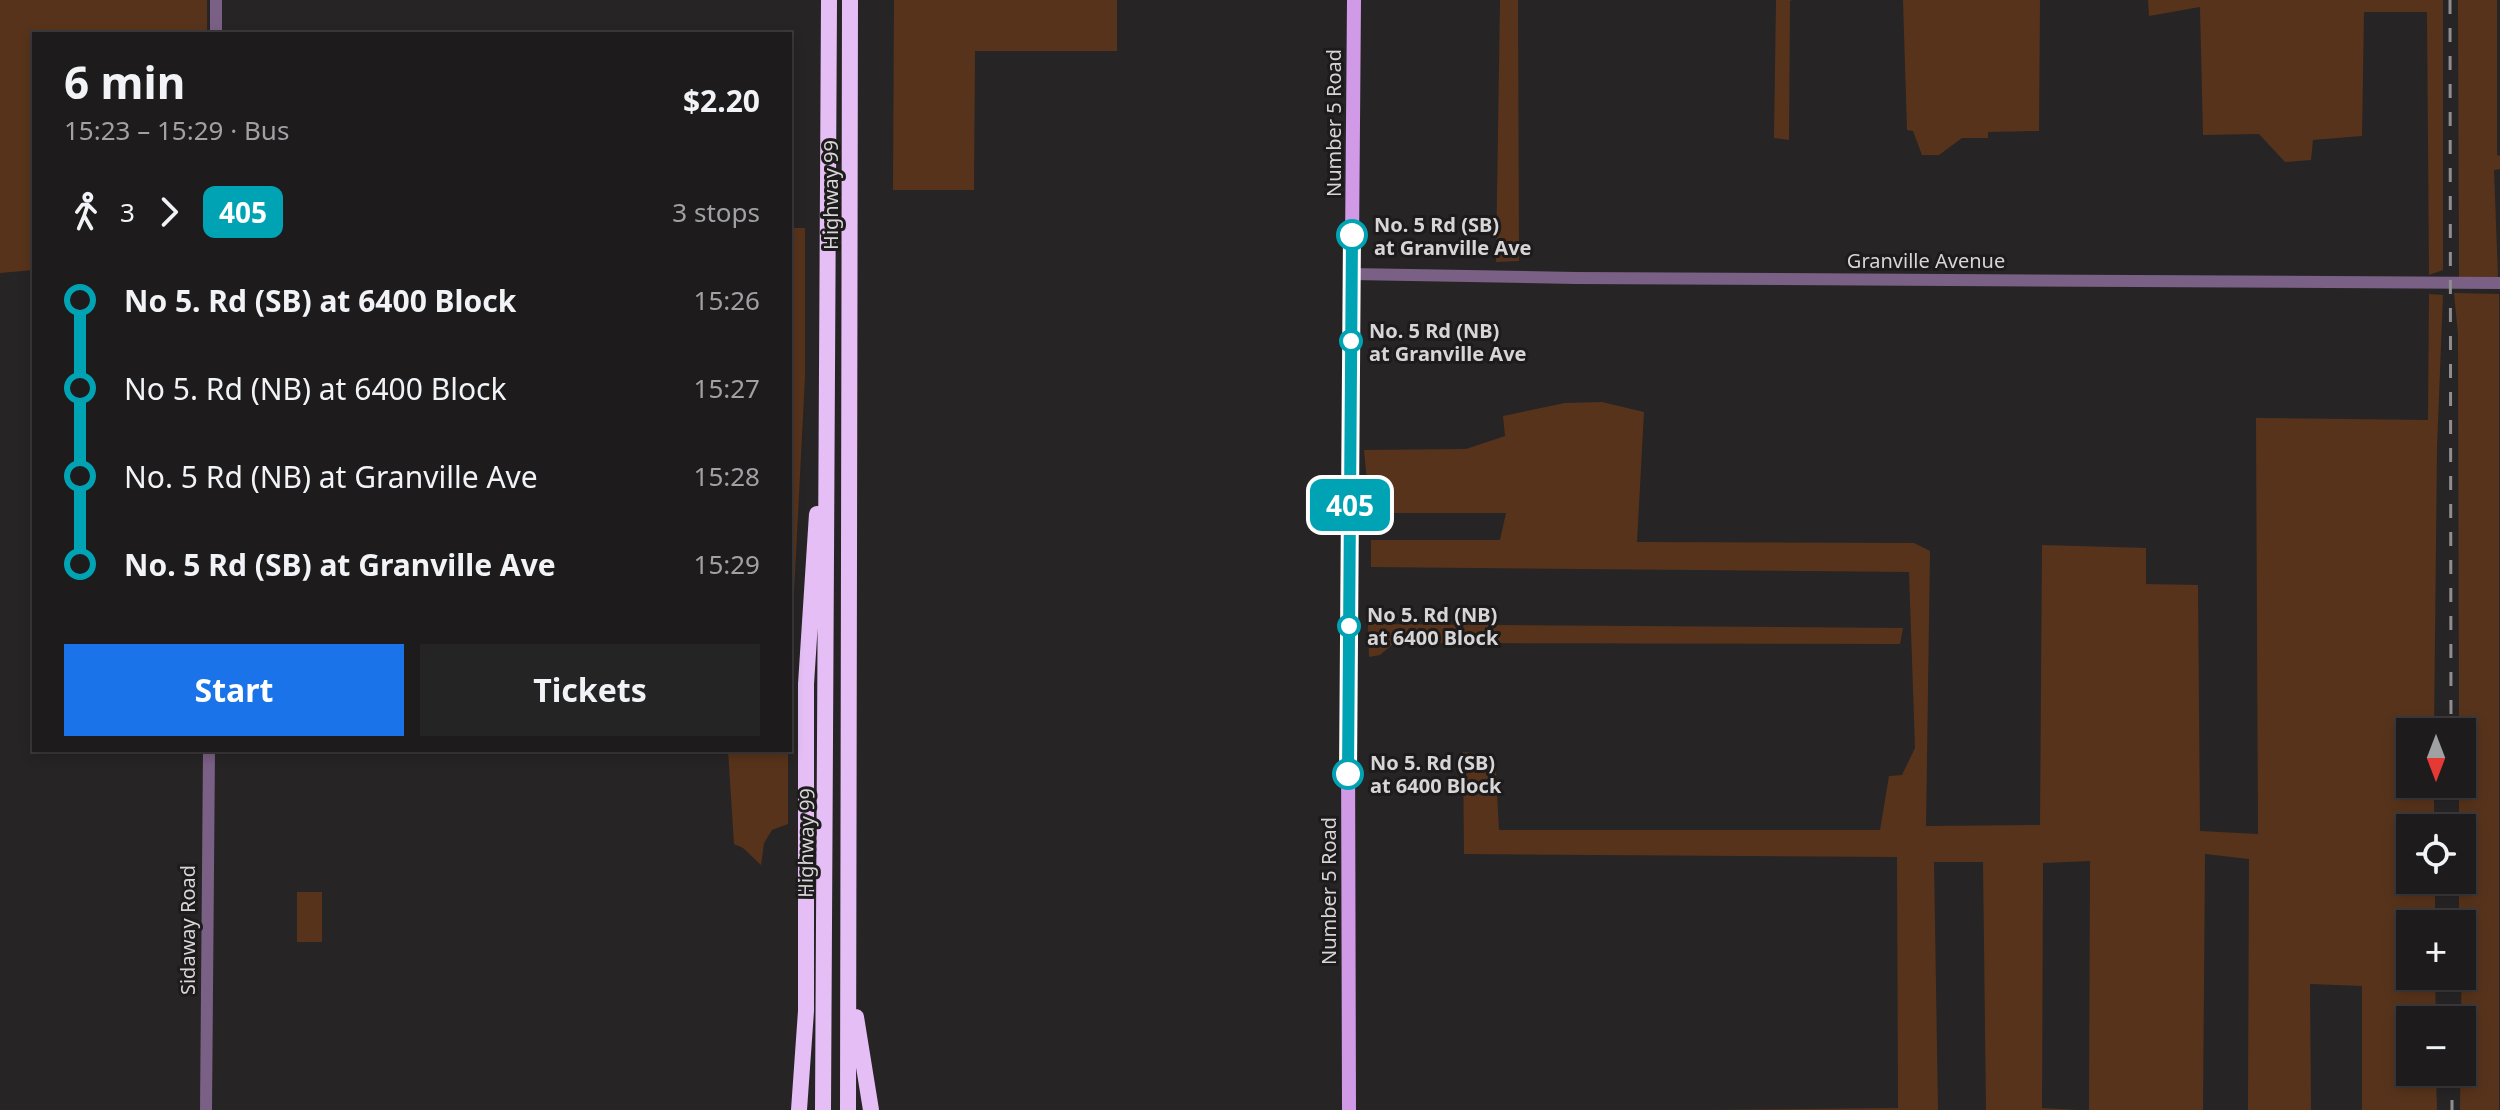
<!DOCTYPE html>
<meta charset="utf-8">
<style>
body{margin:0;font-family:"Noto Sans",sans-serif;background:#252425;color:#f1f3f6;height:100vh;display:flex;flex-direction:column;font-size:30px;white-space:nowrap}
*{box-sizing:border-box;margin:0}
p{font-size:26px;color:#a0a1a3}
.icon{flex:none;width:44px;height:44px;fill:none;stroke:currentColor;stroke-width:2;stroke-linecap:round;stroke-linejoin:round}
.map{position:relative;flex:1;overflow:hidden}
.panel{position:absolute;left:32px;top:32px;width:760px;height:720px;display:flex;flex-direction:column;background:#1d1b1c;border-radius:0px;box-shadow:0 4px 12px #0003,0 0 0 2px #3b393b}
.panel>*{flex:none}
.badge{padding:0 16px;border-radius:12px;font-size:28px;line-height:52px}
.needle{width:52px;rotate:180deg}
.controls{position:absolute;left:2396px;top:718px;display:grid;gap:16px}
.controls a{display:grid;place-items:center;width:80px;height:80px;border-radius:0px;background:#1d1b1c;box-shadow:0 4px 12px #0003,0 0 0 2px #3b393b;font-size:40px}
.map>.badge{position:absolute;translate:-50% -50%;box-shadow:0 0 0 4px #fff}
.legs{display:flex;align-items:center;gap:12px;height:88px;padding:0 32px;font-size:26px}
.legs p{margin-inline-start:auto}
.headline{display:flex;align-items:center;justify-content:space-between;height:136px;padding:0 32px}
h1{font-size:44px;font-weight:700;line-height:60px}
.action{display:flex;gap:16px;margin-top:auto;padding:16px 32px}
.action a{flex:1;height:92px;border-radius:0px;background:#1a73e8;color:#fff;font-size:32px;font-weight:700;line-height:92px;text-align:center}
.action a+a{background:#252425;color:#f1f3f6}
ul{padding:0 32px;list-style:none}
li{display:flex;align-items:center;gap:28px;height:88px;font-size:30px}
li i{display:grid;place-items:center;width:12px;height:100%;margin:0 10px;background:currentColor}
li i::after{content:'';width:20px;height:20px;margin:-10px;border:6px solid;border-radius:50%;background:#1d1b1c}
li p{margin-inline-start:auto}
li:first-child i{background:linear-gradient(#0000 50%,currentColor 0)}
li:last-child i{background:linear-gradient(currentColor 50%,#0000 0)}
.map>svg:first-child{display:block}
.green{fill:#57331b}
.lines{fill:none;stroke-linecap:round;stroke-linejoin:round}
.minor{stroke:#7a6084;stroke-width:12}
.major{stroke:#d09ae6;stroke-width:14}
.highway{stroke:#e4bef4;stroke-width:16}
.rail{stroke:#908d8e;stroke-width:3;stroke-dasharray:14 14;stroke-linecap:butt}
.line-1-casing{stroke:#fff;stroke-width:18}
.line-1{stroke:#00a3b4;stroke-width:12}
.stop-1-dot{fill:#fff;stroke:#00a3b4;stroke-width:4}
.labels{text-anchor:middle;dominant-baseline:central;stroke-width:6;stroke-linejoin:round;paint-order:stroke}
.street-label{font-size:20px;fill:#d7d5d6;stroke:#1d1b1c}
.stop-label{font-size:20px;font-weight:bold;fill:#d7d5d6;stroke:#1d1b1c;text-anchor:start}
</style>
<div class="map">
<svg width="2500" height="1110" viewBox="0 0 2500 1110">
<rect width="100%" height="100%" fill="#272425"/>
<!-- green -->
<path class="green" d="M0,0H207V34H34V270L0,273Z
M894,0H1117V51H975L974,190H893Z
M1500,0H1518L1519,261L1496,262Z
M1776,0H1792L1790,1L1789,140L1774,138Z
M1903,0H2040L2039,131L1988,132V138H1962L1939,155H1922L1913,131L1907,130Z
M2148,0H2443V270L2429,275L2427,12H2364L2362,136L2313,140L2311,160L2285,162L2259,134L2203,135L2200,7L2149,16Z
M2458,0H2497V155L2500,156V169L2494,170L2498,277H2459Z
M790,228H805V377L790,672Z
M2454,293L2499,294V1110H2460L2462,924H2459V880H2462V828H2459V784H2462V732H2459L2458,334Z
M2429,294L2443,295L2437,447L2434,732H2410V784H2434V828H2410V880H2435V924H2410V976H2435L2436,1020H2410V1072H2436L2437,1110H2362V986L2310,984L2311,1110H2248L2249,859L2205,854L2203,1110H2089L2090,861L2043,863L2042,1108L2078,1110H1986L1983,862H1934L1938,1110H1704L1898,1108L1897,857L1464,854L1463,752L1495,755L1499,830H1880L1889,776L1902,775L1915,748L1909,572L1371,567V540H1500L1506,513H1370L1364,450L1466,449L1505,436L1503,416L1565,403L1602,402L1644,412L1637,542L1914,543L1930,551L1926,826L2040,825L2042,545L2146,548V584L2198,585L2200,831L2258,834L2256,418L2428,420Z
M1368,624L1903,628L1900,644L1394,643L1380,655L1369,657Z
M728,750H788V824L772,830L764,843L761,865L743,848L734,844Z
M297,892H322V942H297Z"/>
<g class="lines">
<!-- minor -->
<path class="minor" d="M216,34V0
M1352,274L1576,278L2500,283
M206,1110L209,750"/>
<!-- major -->
<path class="major" d="M1349,1110L1348,743L1354,0"/>
<!-- highway -->
<path class="highway" d="M856,1017L871,1110
M799,1110L806,1011V684L817,514
M823,1110L829,0
M848,1110L850,0"/>
<!-- rail -->
<path class="rail" d="M2450,0L2451,732
M2451,784V828
M2451,880V924
M2451,976L2452,1020
M2452,1072V1110"/>
</g>
<g class="lines">
<!-- line-1 casing -->
<g class="line-1-casing">
<path id="line-1" d="M1348,774L1352,235"/>
</g>
<!-- line-1 -->
<use href="#line-1" class="line-1"/>
</g>
<!-- markers -->
<g class="stop-1-dot">
<circle cx="1352" cy="235" r="14"/>
<circle cx="1351" cy="341" r="10"/>
<circle cx="1349" cy="626" r="10"/>
<circle cx="1348" cy="774" r="14"/>
</g>
<g class="labels">
<!-- street labels -->
<g class="street-label">
<text transform="translate(1333 123) rotate(-90)">Number 5 Road</text>
<text transform="translate(830 195) rotate(-90)">Highway 99</text>
<text x="1926" y="260">Granville Avenue</text>
<text transform="translate(806 843) rotate(-89)">Highway 99</text>
<text transform="translate(1328 891) rotate(-90)">Number 5 Road</text>
<text transform="translate(187 930) rotate(-90)">Sidaway Road</text>
</g>
<!-- stop labels -->
<g class="stop-label">
<text x="1374" y="224">No. 5 Rd (SB)<tspan x="1374" dy="23">at Granville Ave</tspan></text>
<text x="1369" y="330">No. 5 Rd (NB)<tspan x="1369" dy="23">at Granville Ave</tspan></text>
<text x="1367" y="614">No 5. Rd (NB)<tspan x="1367" dy="23">at 6400 Block</tspan></text>
<text x="1370" y="762">No 5. Rd (SB)<tspan x="1370" dy="23">at 6400 Block</tspan></text>
</g>
</g>
</svg>
<div class="controls">
<a><svg class="needle" viewBox="-14 -14 28 28"><path d="M0-13l5 13h-10z" fill="#e53935"/><path d="M0 13l5-13h-10z" fill="#a0a1a3"/></svg></a>
<a><svg class="icon" aria-label="locate" viewBox="0 0 24 24"><circle cx="12" cy="12" r="6"/><path d="M12 2v4M12 18v4M2 12h4M18 12h4"/></svg></a>
<a>+</a>
<a>−</a>
</div>
<b class="badge" style="left:1350px;top:505px;background:#00a3b4;color:#fff">405</b>
<section class="panel">
<div class="headline"><div><h1>6 min</h1><p>15:23 – 15:29 · Bus</p></div><b>$2.20</b></div>
<div class="legs"><svg class="icon" aria-label="walk" viewBox="0 0 24 24"><circle cx="13" cy="4" r="2"/><path d="M13 8l-2 6 4 7M11 14l-3 7M7 12l3-4h3l4 4"/></svg>3<svg class="icon" aria-label="forward" viewBox="0 0 24 24"><path d="M9 5l7 7-7 7"/></svg><b class="badge" style="background:#00a3b4;color:#fff">405</b><p>3 stops</p></div>
<ul>
<li><i style="color:#00a3b4"></i><b>No 5. Rd (SB) at 6400 Block</b><p>15:26</p></li>
<li><i style="color:#00a3b4"></i><span>No 5. Rd (NB) at 6400 Block</span><p>15:27</p></li>
<li><i style="color:#00a3b4"></i><span>No. 5 Rd (NB) at Granville Ave</span><p>15:28</p></li>
<li><i style="color:#00a3b4"></i><b>No. 5 Rd (SB) at Granville Ave</b><p>15:29</p></li>
</ul>
<div class="action"><a>Start</a><a>Tickets</a></div>
</section>
</div>
